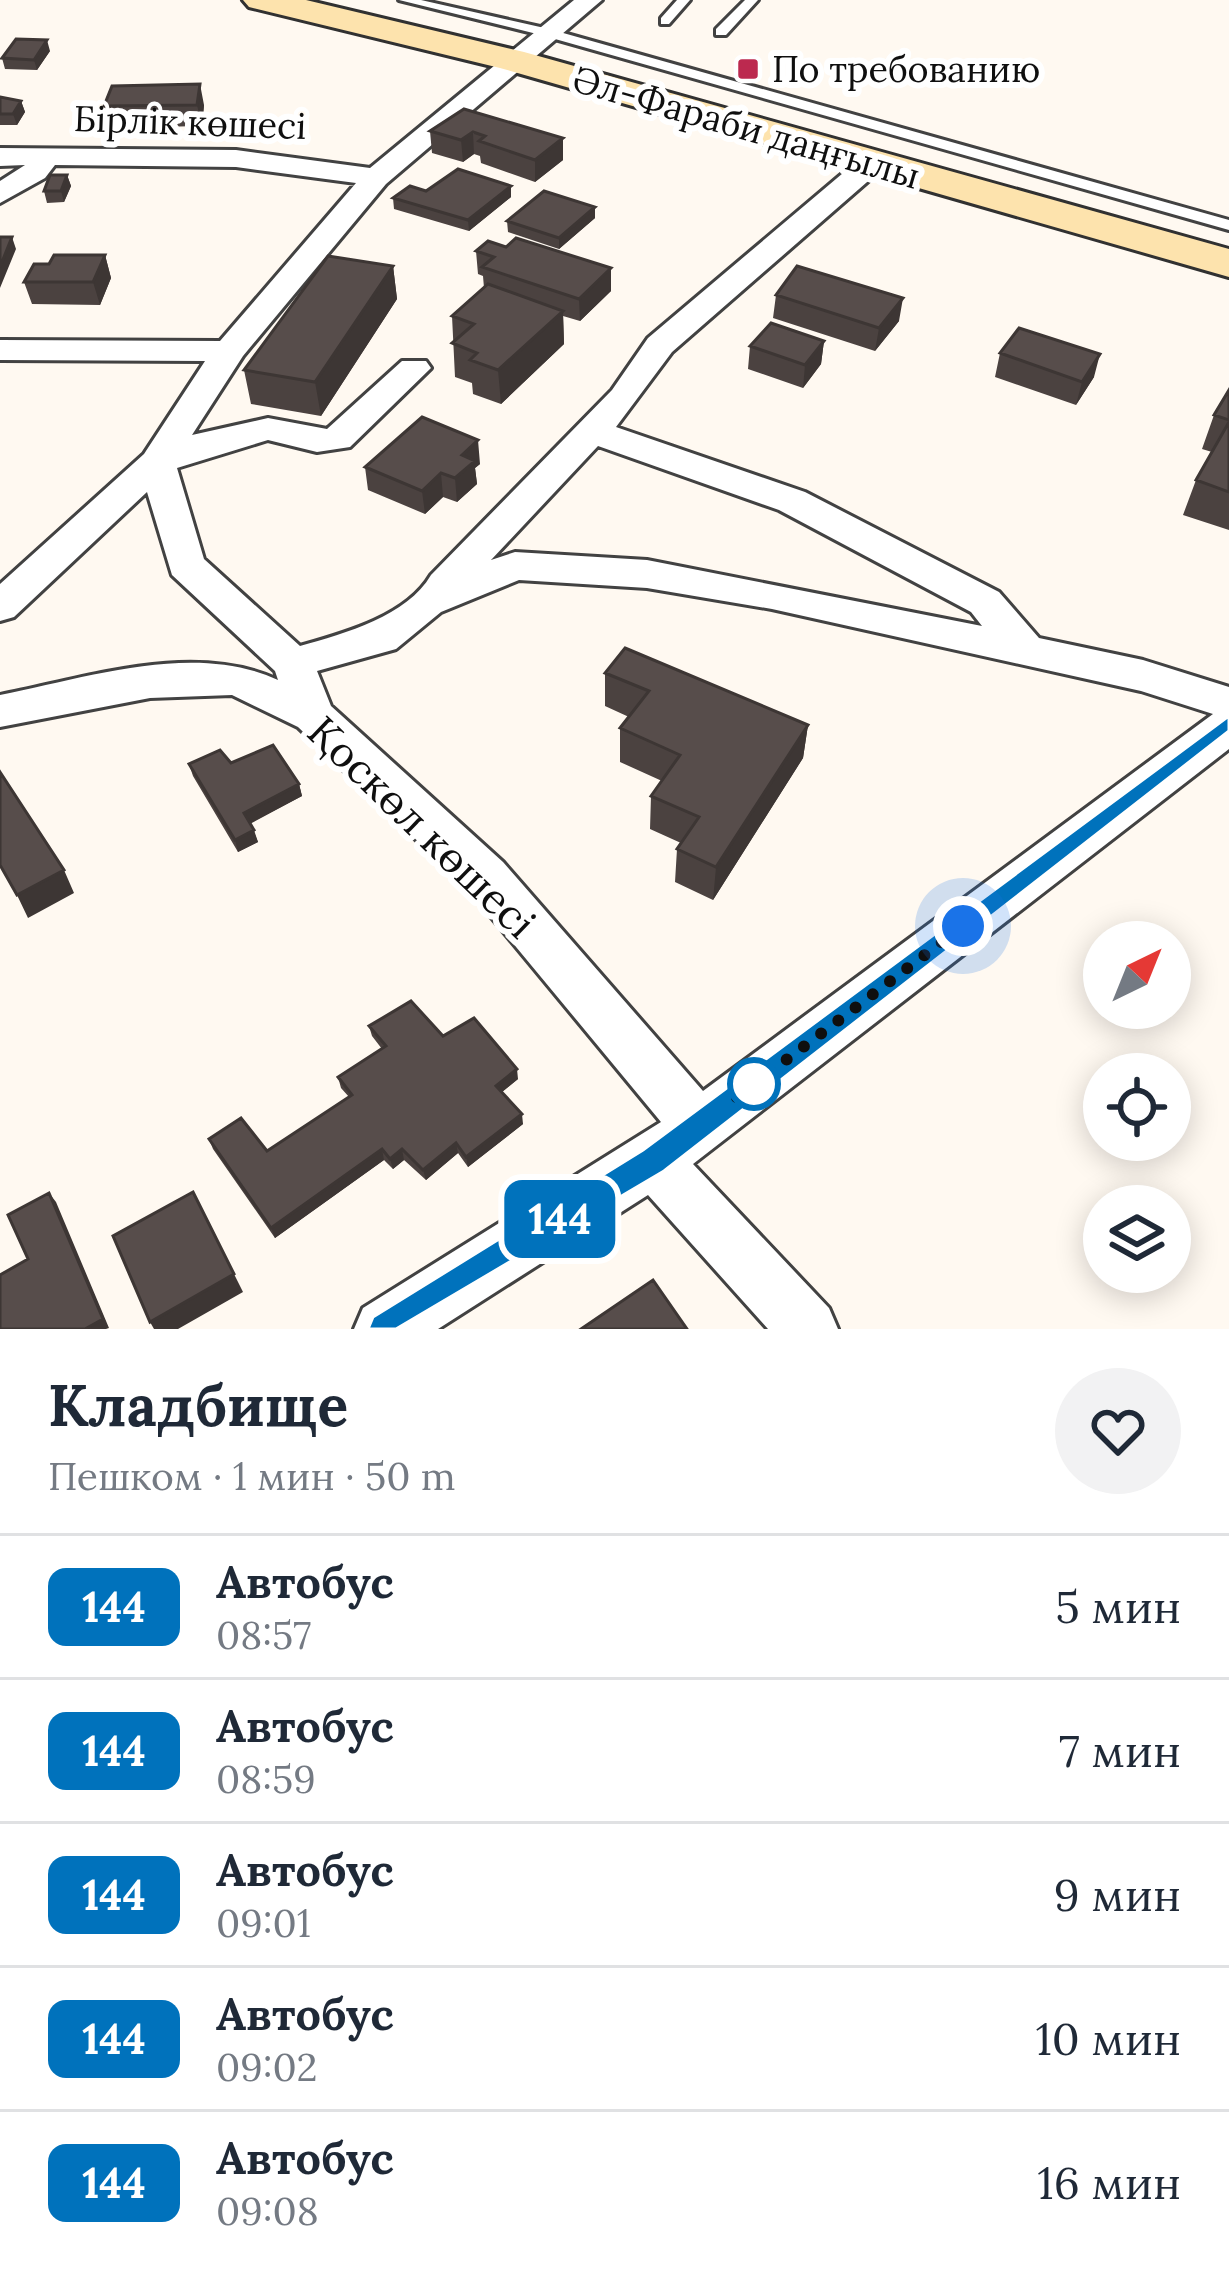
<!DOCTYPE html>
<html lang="ru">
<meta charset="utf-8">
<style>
body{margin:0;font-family:Lora,serif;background:#f2f2f3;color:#1f2937;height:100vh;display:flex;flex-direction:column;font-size:45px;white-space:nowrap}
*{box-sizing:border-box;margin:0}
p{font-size:39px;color:#747a83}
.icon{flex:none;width:66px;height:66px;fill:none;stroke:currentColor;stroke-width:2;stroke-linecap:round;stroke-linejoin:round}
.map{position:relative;height:1329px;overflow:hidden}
.panel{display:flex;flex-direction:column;background:#fff;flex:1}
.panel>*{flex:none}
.badge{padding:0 24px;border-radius:18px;font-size:42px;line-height:78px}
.needle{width:78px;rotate:43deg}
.tools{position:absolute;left:1083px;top:921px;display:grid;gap:24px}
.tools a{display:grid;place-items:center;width:108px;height:108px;border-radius:50%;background:#fff;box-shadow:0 6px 30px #0003;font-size:60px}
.you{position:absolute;width:60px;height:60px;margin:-30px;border:9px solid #fff;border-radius:50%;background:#1a73e8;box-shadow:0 0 0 18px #1a73e833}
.map>.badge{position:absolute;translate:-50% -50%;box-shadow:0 0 0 6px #fff}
.round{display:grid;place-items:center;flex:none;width:126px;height:126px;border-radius:63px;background:#f2f2f3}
.overview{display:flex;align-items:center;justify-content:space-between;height:204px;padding:0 48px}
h1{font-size:57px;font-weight:800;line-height:90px}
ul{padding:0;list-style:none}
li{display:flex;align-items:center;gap:36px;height:144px;padding:0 48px;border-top:3px solid #e0e1e3}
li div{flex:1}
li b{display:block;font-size:45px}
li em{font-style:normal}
li .badge{min-width:132px;font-weight:700;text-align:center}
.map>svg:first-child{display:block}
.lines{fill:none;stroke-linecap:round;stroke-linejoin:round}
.service-casing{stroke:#424242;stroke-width:6}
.minor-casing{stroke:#424242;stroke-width:6}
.secondary-casing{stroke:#313131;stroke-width:6}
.service{fill:#fff;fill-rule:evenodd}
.minor{fill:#fff;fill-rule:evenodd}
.secondary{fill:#fde3ad;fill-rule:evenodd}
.wall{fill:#4b4240}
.shaded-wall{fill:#3d3634}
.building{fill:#574d4b;stroke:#3d3634;stroke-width:3}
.line{fill:#0072bc;stroke:#fff;stroke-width:3}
.walk{stroke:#0f0f0f;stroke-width:12;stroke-dasharray:0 21.6}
.poi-dot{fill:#bc294f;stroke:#fff;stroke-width:4.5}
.stop-dot{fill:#fff;stroke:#0072bc;stroke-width:6}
.labels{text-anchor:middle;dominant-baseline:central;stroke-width:12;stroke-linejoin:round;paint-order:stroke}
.far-poi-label{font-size:36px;fill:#0f0f0f;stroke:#fff;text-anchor:start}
.far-street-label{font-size:36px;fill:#0f0f0f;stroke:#fff}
.street-label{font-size:42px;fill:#0f0f0f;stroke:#fff}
</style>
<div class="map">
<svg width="1229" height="1329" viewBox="0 0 1229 1329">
<rect width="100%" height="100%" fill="#fff9f1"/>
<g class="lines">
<!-- service casing -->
<g class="service-casing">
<path id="service" d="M399,0H421L549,29L1229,220V230L541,35Z
M677,0H690L669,24H661V18Z
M745,0H758L726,35H716V29Z"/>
</g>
<!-- minor casing -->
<g class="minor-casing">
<path id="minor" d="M574,0H602L386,184L243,356L192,435L268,418L327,429L402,361H426L431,368L350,447L317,452L268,440L177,468L204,559L300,646C346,633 407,616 431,575L612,390L648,338L862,157H882L886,163L882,169L672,352L616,427L805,492L999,592L1039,638L1143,660L1229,687V749L693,1164L829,1308L838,1329H768L648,1195L438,1329H354L363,1308L661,1122L469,890L298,727L232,695L150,698L0,727V695C87,678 194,641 278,680L275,671L172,575L147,492L14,617L0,621V584L144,454L205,361L0,360V340L220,341L356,183L236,167L55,165L45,178L0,203V181L25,165L0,166V148L236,150L370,168ZM598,446L779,510L971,612L982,626L647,560L515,552L491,560ZM519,580L647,588L772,609L1141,691L1213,714L703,1091L503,862L331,706L317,671L396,649L441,612Z"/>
</g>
<!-- secondary casing -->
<g class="secondary-casing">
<path id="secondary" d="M243,0H306L524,52L1229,249V277L500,68L249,7Z"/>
</g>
<!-- service -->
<use href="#service" class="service"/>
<!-- minor -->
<use href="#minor" class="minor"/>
<!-- secondary -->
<use href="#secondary" class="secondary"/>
</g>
<!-- wall -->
<path class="wall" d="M50,51L37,70L5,69L2,58Z
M0,97L21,101L25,112L17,125H0Z
M204,105L202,126L110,128L104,106Z
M430,131L563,138V160L535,182L481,163L480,156L474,154L463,162L432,153Z
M67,175L71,186L64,202L47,203L44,191Z
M426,191L511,197L469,231L394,209L393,198Z
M595,218L559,249L508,232L507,221Z
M506,247L611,268V291L580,321L563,316L564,344L501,404L473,394L472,383L455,377L452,316L484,288L483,276L478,274L476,251Z
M105,255L111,278L100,305L32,304L24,282L49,264Z
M393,266L397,299L321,416L251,404L244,370Z
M776,295L899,321L875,351L773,318Z
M824,341L821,364L803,388L748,369L750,346Z
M1000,353L1094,377L1076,405L995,377Z
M1229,390V530L1183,515L1196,480L1212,452L1202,449L1214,415Z
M480,464L475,468L477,484L457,502L443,497L425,514L368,490L365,467Z
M605,673L808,725L803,758L713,900L675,882L677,849L681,843L650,829L651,796L662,781L620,762V728L629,717L605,706Z
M231,763L299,784L302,796L250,823L258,842L238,852L193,776L189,764Z
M369,1026L443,1036L518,1079L502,1092L523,1124L468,1167L458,1153L426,1180L404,1160L393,1169L384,1160L275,1238L213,1149L209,1139L267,1151L349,1097L341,1088L338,1077L382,1049L372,1036Z"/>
<!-- shaded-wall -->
<path class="shaded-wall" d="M47,40L50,51L37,70L34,60Z
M200,84L204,105L202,126L197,105Z
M21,101L25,112L17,125L13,114Z
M473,132L474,154L463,162L461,140Z
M563,138V160L535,182V160Z
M67,175L71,186L64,202L61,191Z
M511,186V197L469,231L468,220Z
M595,207V218L559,249V238Z
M12,237L16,249L0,288V267Z
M105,255L111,278L100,305L93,282Z
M393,266L397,299L321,416L315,382Z
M611,268V291L580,321L579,299Z
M903,298L899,321L875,351L879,328Z
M563,311L564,344L501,404L498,370Z
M824,341L821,364L803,388L805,365Z
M1100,354L1094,377L1076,405L1082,382Z
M478,440L480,464L475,468L477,484L457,502L455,478L462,455Z
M441,473L443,497L425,514L422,491Z
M808,725L803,758L713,900L716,867Z
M299,784L302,796L248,825L244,813Z
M254,830L258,842L238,852L235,840Z
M64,870L74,893L28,918L17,895Z
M517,1069L518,1079L497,1096L496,1086Z
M522,1114L523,1124L468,1167L466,1157Z
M456,1143L458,1153L426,1180L423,1170Z
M382,1149L384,1160L275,1238L271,1228Z
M402,1149L404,1160L393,1169L390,1159Z
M49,1193L56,1202L109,1328L106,1329H85Z
M234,1274L243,1292L178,1329H154L150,1322Z"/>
<!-- building -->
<path class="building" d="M16,39L47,40L34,60L2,58Z
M200,84L197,105L104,106L112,86Z
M0,97L21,101L13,114H0Z
M464,109L563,138L535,160L479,141L485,136L473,132L461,140L430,131Z
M458,169L511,186L468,220L393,198L410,186L426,191Z
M50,175H67L61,191H44Z
M544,191L595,207L559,238L507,221Z
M0,237H12L0,267Z
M516,238L611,268L579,299L482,267L494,257L476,251L488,241L506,247Z
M54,255H105L93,282H24L34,264H49Z
M328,256L393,266L315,382L244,370Z
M797,266L903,298L879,328L776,295Z
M488,284L563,311L498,370L470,360L477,353L452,343L474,324L452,316Z
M771,323L824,341L805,365L750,346Z
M1019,328L1100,354L1082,382L1000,353Z
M1229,390V420L1214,415Z
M422,417L478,440L462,455L475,461L455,478L441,473L422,491L365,467Z
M1229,422V492L1196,480Z
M625,648L808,725L716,867L677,849L699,817L651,796L680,755L620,728L649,691L605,673Z
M273,745L299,784L244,813L254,830L235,840L189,764L220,750L231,763Z
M0,772L64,870L17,895L0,865Z
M411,1001L443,1036L474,1018L517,1069L496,1086L522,1114L466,1157L456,1143L423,1170L402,1149L390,1159L382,1149L271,1228L209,1139L241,1118L267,1151L352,1095L338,1077L386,1046L369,1026Z
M193,1192L234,1274L150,1322L113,1236Z
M49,1193L103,1319L85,1329H0V1275L28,1259L8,1215Z
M653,1280L687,1329H581Z"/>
<!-- line -->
<path class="line" d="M1229,716V731L664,1171L396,1329H368L373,1317L643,1150Z"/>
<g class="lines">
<!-- walk -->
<path class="walk" d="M754,1084L736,1098L963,926"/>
</g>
<!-- markers -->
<rect class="poi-dot" x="736" y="57" width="24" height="24" rx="6"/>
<circle class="stop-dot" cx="754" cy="1084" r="24"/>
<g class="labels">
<!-- far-poi labels -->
<g class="far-poi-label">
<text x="772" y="69">По требованию</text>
</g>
<!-- far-street labels -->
<g class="far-street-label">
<text transform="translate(190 122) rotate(2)">Бірлік көшесі</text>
<text transform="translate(746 127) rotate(16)">Әл-Фараби даңғылы</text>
</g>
<!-- street labels -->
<g class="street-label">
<text transform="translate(422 827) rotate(44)">Қоскөл көшесі</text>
</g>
</g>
</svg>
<div class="tools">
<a><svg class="needle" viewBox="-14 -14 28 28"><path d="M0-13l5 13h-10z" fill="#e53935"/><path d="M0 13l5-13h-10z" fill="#747a83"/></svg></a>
<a><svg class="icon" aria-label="locate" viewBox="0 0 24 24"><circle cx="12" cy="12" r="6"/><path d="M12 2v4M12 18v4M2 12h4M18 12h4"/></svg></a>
<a><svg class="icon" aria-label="layers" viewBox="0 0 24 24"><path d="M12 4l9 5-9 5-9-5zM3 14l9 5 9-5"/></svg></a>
</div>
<div class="you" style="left:963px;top:926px"></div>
<b class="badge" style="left:560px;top:1219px;background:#0072bc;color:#fff">144</b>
</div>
<section class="panel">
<div class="overview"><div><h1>Кладбище</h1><p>Пешком · 1 мин · 50 m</p></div><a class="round"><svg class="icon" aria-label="heart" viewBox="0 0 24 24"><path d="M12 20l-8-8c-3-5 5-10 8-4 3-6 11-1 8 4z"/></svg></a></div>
<ul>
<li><span class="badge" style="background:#0072bc;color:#fff">144</span><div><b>Автобус</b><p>08:57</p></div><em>5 мин</em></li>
<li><span class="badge" style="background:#0072bc;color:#fff">144</span><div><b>Автобус</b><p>08:59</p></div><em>7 мин</em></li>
<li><span class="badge" style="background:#0072bc;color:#fff">144</span><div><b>Автобус</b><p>09:01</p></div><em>9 мин</em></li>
<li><span class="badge" style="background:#0072bc;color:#fff">144</span><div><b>Автобус</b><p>09:02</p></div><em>10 мин</em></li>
<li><span class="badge" style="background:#0072bc;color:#fff">144</span><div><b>Автобус</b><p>09:08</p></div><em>16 мин</em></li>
</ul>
</section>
